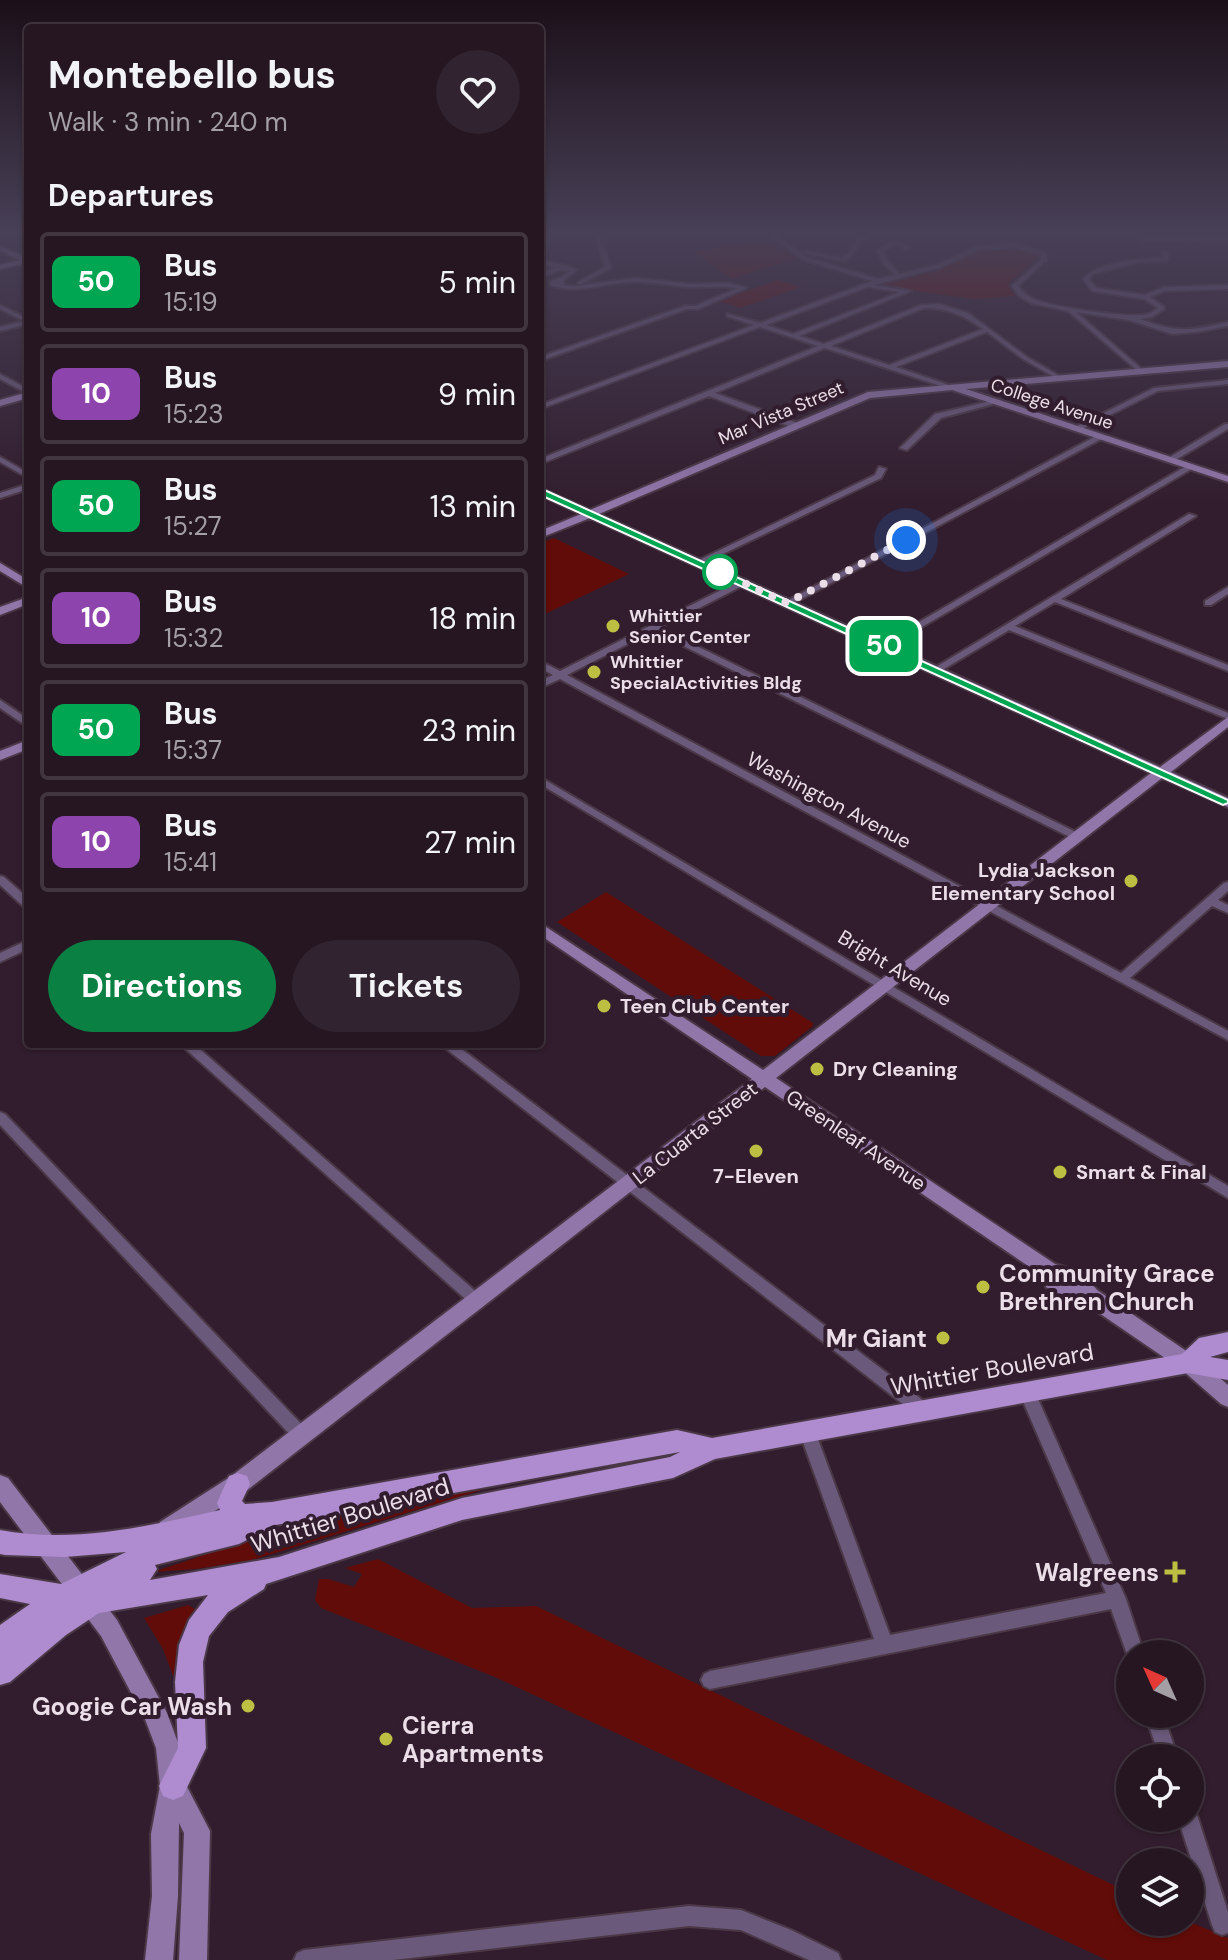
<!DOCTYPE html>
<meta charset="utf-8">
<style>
body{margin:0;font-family:"DM Sans",sans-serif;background:#31232f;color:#f1f3f6;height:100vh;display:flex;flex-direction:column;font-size:30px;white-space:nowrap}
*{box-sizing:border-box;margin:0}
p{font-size:26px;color:#a39fa5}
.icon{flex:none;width:44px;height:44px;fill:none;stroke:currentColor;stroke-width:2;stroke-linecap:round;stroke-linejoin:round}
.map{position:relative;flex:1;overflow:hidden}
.details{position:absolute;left:24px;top:24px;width:520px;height:1024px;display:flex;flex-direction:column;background:#251622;border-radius:8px;box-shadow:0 2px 6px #0004,0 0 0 2px #423540}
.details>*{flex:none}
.badge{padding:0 16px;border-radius:12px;font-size:28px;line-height:52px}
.needle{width:52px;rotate:315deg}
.controls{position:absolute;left:1116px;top:1640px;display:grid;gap:16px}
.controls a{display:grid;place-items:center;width:88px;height:88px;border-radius:50%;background:#251622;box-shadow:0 2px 6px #0004,0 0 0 2px #423540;font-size:40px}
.you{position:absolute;width:40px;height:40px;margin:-20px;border:6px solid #fff;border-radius:50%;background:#1a73e8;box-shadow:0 0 0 12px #1a73e833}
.map>.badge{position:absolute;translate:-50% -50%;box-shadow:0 0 0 4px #fff}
h2{padding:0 24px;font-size:30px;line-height:72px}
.round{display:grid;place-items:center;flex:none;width:84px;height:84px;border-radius:42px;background:#31232f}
.summary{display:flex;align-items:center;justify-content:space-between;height:136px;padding:0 24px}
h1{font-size:38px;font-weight:700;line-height:60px}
.cta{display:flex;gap:16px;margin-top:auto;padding:16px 24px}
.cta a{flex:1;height:92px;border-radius:48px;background:#0b8043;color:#fff;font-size:32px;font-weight:700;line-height:92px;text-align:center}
.cta a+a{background:#31232f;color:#f1f3f6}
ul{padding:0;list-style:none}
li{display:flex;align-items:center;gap:24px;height:100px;margin:0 16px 12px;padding:0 8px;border:4px solid #423540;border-radius:8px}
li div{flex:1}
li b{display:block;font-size:30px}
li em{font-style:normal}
li .badge{min-width:88px;font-weight:700;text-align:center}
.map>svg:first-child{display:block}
.green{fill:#610c08}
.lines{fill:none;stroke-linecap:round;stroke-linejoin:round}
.street-casing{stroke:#4b3847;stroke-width:4}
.secondary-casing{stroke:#4b3847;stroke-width:4}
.primary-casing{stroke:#4b3847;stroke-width:4}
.street{fill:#6a597a;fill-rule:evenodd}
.secondary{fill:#9176aa;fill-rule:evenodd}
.primary{fill:#af8cd0;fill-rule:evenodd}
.line{fill:#00a651;stroke:#fff;stroke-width:2}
.walk{stroke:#ecdee8;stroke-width:8;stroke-dasharray:0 14.4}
.stop-dot{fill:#fff;stroke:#00a651;stroke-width:4}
.poi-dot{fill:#bdbf43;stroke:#311d2d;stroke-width:3}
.labels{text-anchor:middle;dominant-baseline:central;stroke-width:8;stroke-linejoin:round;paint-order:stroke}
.far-street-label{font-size:18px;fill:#ecdee8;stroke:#311d2d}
.far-poi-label{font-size:18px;font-weight:bold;fill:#ecdee8;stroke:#311d2d;text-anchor:start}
.street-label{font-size:20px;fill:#ecdee8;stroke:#311d2d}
.poi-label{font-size:20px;font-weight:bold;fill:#ecdee8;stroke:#311d2d;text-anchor:start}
.near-poi-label{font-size:24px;font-weight:bold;fill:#ecdee8;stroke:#311d2d;text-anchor:end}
.near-street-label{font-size:24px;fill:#ecdee8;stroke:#311d2d}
</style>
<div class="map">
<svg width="1228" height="1960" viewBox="0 0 1228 1960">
<rect width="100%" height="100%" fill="#311d2d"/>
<!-- green -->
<path class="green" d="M745,242H769L796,258L732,279L695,252Z
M1005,246L1018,247L1039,256L1009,283L1010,290L1016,296L975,299L877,286L937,271L983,249Z
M778,280L801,287L740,308L718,301Z
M554,538L629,574L543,615L540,614V543Z
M606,892L813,1023V1026L775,1056H761L557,922Z
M495,1486L252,1560L196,1569L153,1572L285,1528L361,1509Z
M378,1559L472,1608L536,1606L1130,1893V1922H1190L1228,1938V1960H1107L495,1677L321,1608L315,1600L319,1579H328L354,1587L362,1574L345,1568Z
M188,1605L198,1611L180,1694L163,1649L144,1618Z"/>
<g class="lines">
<!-- street casing -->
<g class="street-casing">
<path id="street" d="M545,231H551L544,260C555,264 568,265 577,270L563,281L565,284L563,285L577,286L636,278L690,284L728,283L747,288L698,309H687L540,361V357L685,306H695L738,288C721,285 705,288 688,287C669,286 650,281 631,282C603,283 578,295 550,285V281L560,278L570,271L561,270L540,277V273L555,268L540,263V253Z
M598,231H605L611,237L602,240L611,268L582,284H578V282L605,267L596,239L604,236Z
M764,231H771L806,257L878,279L895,275L883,263L877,250C891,241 896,238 910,248L905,249L897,244L883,251L888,261L900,274L937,265L978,246L1015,243L1047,254L1046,261L1018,286C1024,294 1030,298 1039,301C1055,307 1132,319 1147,314C1150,314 1155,310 1158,308L1144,299L1092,291L1083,279C1097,262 1142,258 1163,258L1162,253L1165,251L1168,253V261L1139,262L1093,274L1089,279L1096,288L1145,295L1164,287L1228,285V289L1165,291L1150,297L1164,307V309L1152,317L1140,319C1177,333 1190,331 1228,322V326L1197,332L1172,334L1129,320L1076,312L1144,371L1139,372L1068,311L1031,303L1019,296L1012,286L1041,260V255L1015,247L979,250L941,267L874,285L911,291L799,336L824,344L921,305L939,304L968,313L1027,357L1061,377L1060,378H1056L1023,359L987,332L896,367L949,385L950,386L947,388L825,348L715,393L800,424V428H794L709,396L540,464V459L818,346L760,327L540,409V405L754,325L727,316V314L760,323L872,281L802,259ZM868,287L900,292L793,334L766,325ZM924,308C947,308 964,315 983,329L889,365L831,346Z
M881,231H893C882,235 866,235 859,245C853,252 853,256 845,261L804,253L807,251L842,258L849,253L859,238Z
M1228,236V240L1141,241L1138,239L1141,237Z
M0,305L28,319V324L0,331V327L24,321L0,309Z
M0,374L28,389V394L0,379Z
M1228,380V384L1158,391L1078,431L1071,429L1154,388Z
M995,400L999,402L997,403L941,418L907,450L900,448L935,414Z
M1225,424H1228V429L1172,462L1165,460Z
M1098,435L1105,437L790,605L783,603Z
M0,457L28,473V478L0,462Z
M1188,465L1195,467L886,648L883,649L878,646Z
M879,467L886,469L881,478L702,564L695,562L875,475Z
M28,484V489L0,498V493Z
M1189,514L1196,516L1061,599L1228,665V671L1055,602L1015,626L1228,713V719L1009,630L939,672H933L931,670Z
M743,579L746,580V584L660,628L1082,835L1083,837L1082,839H1074L653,631L567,675L1121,973L1224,883L1228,882V891L1218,900L1228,905V913L1212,906L1130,978L1228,1031V1040L560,679L540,688V681L553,675L540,668V661L560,671Z
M1228,587V594L1211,605H1205V601Z
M0,700L28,719V727L0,708Z
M540,777L1228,1186V1198L540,784Z
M0,876L4,877L28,898V908L24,907L0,885Z
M28,940V949L0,962V953Z
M180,1044H194L482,1297L484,1301L482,1305L477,1307L472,1305Z
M440,1044H455L929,1405L931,1410L929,1415L923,1417L917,1415Z
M0,1112L5,1114L307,1430L309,1435L307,1440L301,1442L295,1440L0,1125Z
M1027,1385L1033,1387L1035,1392L1126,1599L1144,1654H1130L1129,1660L1111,1609L710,1689L704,1686L701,1680L704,1674L710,1671L874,1639L799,1431L801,1426L807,1424L813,1426L815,1431L890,1635L1106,1593L1019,1392L1021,1387Z
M1145,1714H1163L1178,1758H1160Z
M1190,1809L1195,1811L1198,1818L1228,1912V1933L1222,1935L1215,1932L1212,1925L1178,1818H1190Z
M689,1906L741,1910L791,1930L838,1953L841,1960H809L741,1930L689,1926L393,1960H294L297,1953L304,1950Z"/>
</g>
<!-- secondary casing -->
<g class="secondary-casing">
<path id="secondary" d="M0,246L28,258V263L0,269V265L19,260L0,251Z
M1228,361V367L966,389L1228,476V482L952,390L870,398L599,514L1160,767L1228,717V727L1171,772L1228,798V807L1162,778L776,1078L1055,1264L1082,1272L1097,1290L1195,1357L1228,1385V1407L1221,1404L1181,1369L1086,1304L1067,1301L1046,1287L1043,1276L765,1087L246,1491L176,1536L168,1539L160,1536L157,1529L160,1522L230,1477L752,1079L540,935V923L763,1070L1151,773L590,518L540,538V531L581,514L540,495V488L590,510L868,392Z
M28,392V398L0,406V400Z
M0,563L28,580V588L0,571Z
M28,597V604L0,615V607Z
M28,740V749L0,760V751Z
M0,1475L8,1478L117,1620L167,1713L180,1748L185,1783L210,1831L207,1960H179L184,1833L179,1823L178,1896L173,1960H145L152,1896L151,1834L160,1786L156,1748L145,1719L101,1636L0,1502Z"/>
</g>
<!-- primary casing -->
<g class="primary-casing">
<path id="primary" d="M1228,1332V1352L1210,1357L1228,1360V1380L1188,1373L715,1459L673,1478L462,1520L266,1584L264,1589L228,1612L209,1636L203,1662L206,1748L183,1796L173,1800L163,1796L159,1786L178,1748L175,1682L179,1645L189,1620L208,1595L99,1613L66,1635L10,1682L0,1685V1625L30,1604L0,1598V1574L61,1584L126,1552L65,1557L5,1555L0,1554V1530C72,1544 150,1526 220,1510L217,1503L229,1476L238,1473L247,1476L250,1484L242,1501L245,1504L272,1502L677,1430L712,1438L1182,1354L1199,1338ZM680,1452L670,1457L462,1498L279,1557L150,1580L157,1569L155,1565L239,1544L276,1525Z"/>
</g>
<!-- street -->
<use href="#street" class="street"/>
<!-- secondary -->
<use href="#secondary" class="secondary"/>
<!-- primary -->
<use href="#primary" class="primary"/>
</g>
<!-- sky -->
<linearGradient id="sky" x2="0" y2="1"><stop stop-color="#1b1019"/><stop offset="0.46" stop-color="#484057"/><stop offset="1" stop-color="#484057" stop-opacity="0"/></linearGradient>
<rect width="1228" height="506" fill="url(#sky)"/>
<!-- line -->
<path class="line" d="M540,488L1228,800V803L1223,805L536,493V489Z"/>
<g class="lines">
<!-- walk -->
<path class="walk" d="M720,572L787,603L906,540"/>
</g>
<!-- markers -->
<circle class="stop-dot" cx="720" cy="572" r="16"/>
<g class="poi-dot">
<circle cx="613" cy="626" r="8"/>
<circle cx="594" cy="672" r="8"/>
<circle cx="1131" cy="881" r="8"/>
<circle cx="604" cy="1006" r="8"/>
<circle cx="817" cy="1069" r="8"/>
<circle cx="756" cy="1151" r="8"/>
<circle cx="1060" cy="1172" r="8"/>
<circle cx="983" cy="1287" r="8"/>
<circle cx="943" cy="1338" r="8"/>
<path d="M1171 1560h8v8h8v8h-8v8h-8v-8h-8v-8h8z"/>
<circle cx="248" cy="1706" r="8"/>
<circle cx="386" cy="1739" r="8"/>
</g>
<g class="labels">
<!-- far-street labels -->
<g class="far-street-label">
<text transform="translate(1052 404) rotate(18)">College Avenue</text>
<text transform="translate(781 413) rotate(-23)">Mar Vista Street</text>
</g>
<!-- far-poi labels -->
<g class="far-poi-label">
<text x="629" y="616">Whittier<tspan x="629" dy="21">Senior Center</tspan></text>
<text x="610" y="662">Whittier<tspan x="610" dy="21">SpecialActivities Bldg</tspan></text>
</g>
<!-- street labels -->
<g class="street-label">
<text transform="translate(829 800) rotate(28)">Washington Avenue</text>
<text transform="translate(895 968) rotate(31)">Bright Avenue</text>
<text transform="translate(695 1133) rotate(-38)">La Cuarta Street</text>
<text transform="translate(856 1140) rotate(34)">Greenleaf Avenue</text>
</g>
<!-- poi labels -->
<g class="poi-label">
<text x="1115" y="870" text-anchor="end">Lydia Jackson<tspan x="1115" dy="23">Elementary School</tspan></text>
<text x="620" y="1006">Teen Club Center</text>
<text x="833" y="1069">Dry Cleaning</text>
<text x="1076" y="1172">Smart &amp; Final</text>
<text x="756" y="1176" text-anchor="middle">7-Eleven</text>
</g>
<!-- near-poi labels -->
<g class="near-poi-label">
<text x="999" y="1273" text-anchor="start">Community Grace<tspan x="999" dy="28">Brethren Church</tspan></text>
<text x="927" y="1338">Mr Giant</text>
<text x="1159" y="1572">Walgreens</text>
<text x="232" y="1706">Googie Car Wash</text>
<text x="402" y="1725" text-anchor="start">Cierra<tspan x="402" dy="28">Apartments</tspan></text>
</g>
<!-- near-street labels -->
<g class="near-street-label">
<text transform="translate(992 1369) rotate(-10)">Whittier Boulevard</text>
<text transform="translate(350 1515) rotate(-17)">Whittier Boulevard</text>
</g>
</g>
</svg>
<div class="controls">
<a><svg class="needle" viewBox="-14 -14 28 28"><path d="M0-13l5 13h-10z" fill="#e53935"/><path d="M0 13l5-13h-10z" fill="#a39fa5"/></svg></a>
<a><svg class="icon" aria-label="locate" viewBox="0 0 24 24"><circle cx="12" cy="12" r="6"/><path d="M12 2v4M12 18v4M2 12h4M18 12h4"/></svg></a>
<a><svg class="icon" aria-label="layers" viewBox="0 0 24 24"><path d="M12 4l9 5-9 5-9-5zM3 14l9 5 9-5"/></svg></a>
</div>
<div class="you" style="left:906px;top:540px"></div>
<b class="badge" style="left:884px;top:646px;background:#00a651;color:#fff">50</b>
<section class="details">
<div class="summary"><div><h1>Montebello bus</h1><p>Walk · 3 min · 240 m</p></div><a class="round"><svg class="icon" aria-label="heart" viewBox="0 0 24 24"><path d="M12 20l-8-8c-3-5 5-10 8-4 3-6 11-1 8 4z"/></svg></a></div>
<h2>Departures</h2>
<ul>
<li><span class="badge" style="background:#00a651;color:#fff">50</span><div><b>Bus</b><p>15:19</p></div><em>5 min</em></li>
<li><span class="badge" style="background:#8e44ad;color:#fff">10</span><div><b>Bus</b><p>15:23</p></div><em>9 min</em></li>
<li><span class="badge" style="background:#00a651;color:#fff">50</span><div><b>Bus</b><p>15:27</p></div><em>13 min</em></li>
<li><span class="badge" style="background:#8e44ad;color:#fff">10</span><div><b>Bus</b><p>15:32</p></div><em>18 min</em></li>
<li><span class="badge" style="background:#00a651;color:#fff">50</span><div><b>Bus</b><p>15:37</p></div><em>23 min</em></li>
<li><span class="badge" style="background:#8e44ad;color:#fff">10</span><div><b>Bus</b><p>15:41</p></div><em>27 min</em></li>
</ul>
<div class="cta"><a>Directions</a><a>Tickets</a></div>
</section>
</div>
